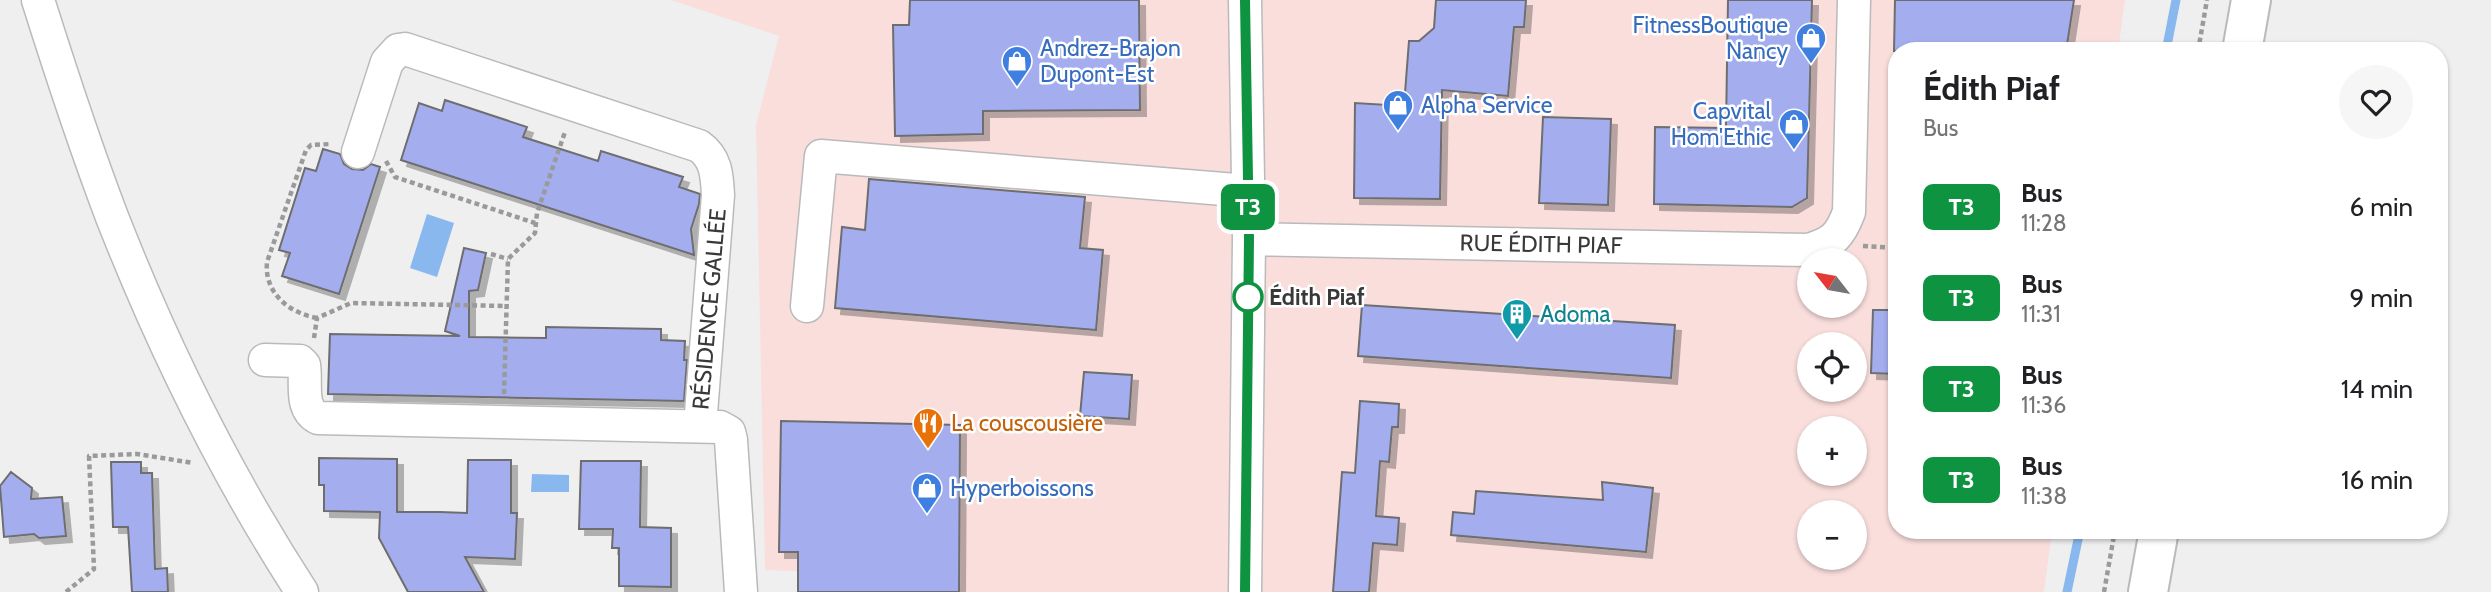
<!DOCTYPE html>
<meta charset="utf-8">
<style>
body{margin:0;font-family:Cabin,sans-serif;background:#f6f6f6;color:#202124;height:100vh;display:flex;flex-direction:column;font-size:26px;white-space:nowrap}
*{box-sizing:border-box;margin:0}
p{font-size:23px;color:#757577}
.icon{flex:none;width:38px;height:38px;fill:none;stroke:currentColor;stroke-width:2;stroke-linecap:round;stroke-linejoin:round}
.map{position:relative;flex:1;overflow:hidden}
.panel{position:absolute;left:1888px;top:42px;width:560px;height:497px;display:flex;flex-direction:column;background:#fff;border-radius:28px;box-shadow:0 2px 5px #0004}
.panel>*{flex:none}
.badge{padding:0 14px;border-radius:10px;font-size:24px;line-height:46px}
.needle{width:46px;rotate:301deg}
.buttons{position:absolute;left:1797px;top:248px;display:grid;gap:14px}
.buttons a{display:grid;place-items:center;width:70px;height:70px;border-radius:50%;background:#fff;box-shadow:0 2px 5px #0004;font-size:35px}
.map>.badge{position:absolute;translate:-50% -50%;box-shadow:0 0 0 4px #fff}
.round{display:grid;place-items:center;flex:none;width:74px;height:74px;border-radius:37px;background:#f6f6f6}
.headline{display:flex;align-items:center;justify-content:space-between;height:119px;padding:0 35px}
h1{font-size:33px;font-weight:700;line-height:52px}
ul{padding:0;list-style:none}
li{display:flex;align-items:center;gap:21px;height:91px;padding:0 35px}
li div{flex:1}
li b{display:block;font-size:26px}
li em{font-style:normal}
li .badge{min-width:77px;font-weight:700;text-align:center}
.map>svg:first-child{display:block}
.commercial{fill:#f9dedc;fill-rule:evenodd}
.water{fill:#89b8ef}
.lines{fill:none;stroke-linecap:round;stroke-linejoin:round}
.stream{stroke:#89b8ef;stroke-width:9}
.building{fill:#a4aeef;stroke:#6e6e6f;stroke-width:2;filter:url(#shadow)}
.minor-casing{stroke:#bababb;stroke-width:35}
.major-casing{stroke:#bababb;stroke-width:42}
.path{stroke:#9a9a9b;stroke-width:4.5;stroke-dasharray:5 3.5;stroke-linecap:butt}
.minor{stroke:#fff;stroke-width:32}
.major{stroke:#fff;stroke-width:38}
.line-casing{stroke:#fff;stroke-width:16}
.line{stroke:#0e9340;stroke-width:10}
.stop-dot{fill:#fff;stroke:#0e9340;stroke-width:3.5}
.labels{text-anchor:middle;dominant-baseline:central;stroke-width:5;stroke-linejoin:round;paint-order:stroke}
.shop-label{font-size:23px;fill:#366cbe;stroke:#fff;text-anchor:start}
.street-label{font-size:23px;fill:#393939;stroke:#fff}
.stop-label{font-size:23px;font-weight:bold;fill:#393939;stroke:#fff;text-anchor:start}
.culture-label{font-size:23px;fill:#0d838f;stroke:#fff;text-anchor:start}
.food-label{font-size:23px;fill:#c56008;stroke:#fff;text-anchor:start}
</style>
<div class="map">
<svg width="2491" height="592" viewBox="0 0 2491 592">
<defs>
<filter id="shadow"><feDropShadow dx="6" dy="6" stdDeviation="0" flood-color="#0004"/></filter>
</defs>
<rect width="100%" height="100%" fill="#efeff0"/>
<!-- commercial -->
<path class="commercial" d="M671,0H2125L2118,51H1897V530H2052L2044,592H901L900,575L765,570L756,125L779,36ZM1810,261H1855V306H1810ZM1810,345H1855V390H1810ZM1810,429H1855V474H1810ZM1810,513H1855V558H1810Z"/>
<!-- water -->
<path class="water" d="M427,214L454,223L437,277L410,268Z
M532,474L569,475V492H531Z"/>
<g class="lines">
<!-- stream -->
<path class="stream" d="M2166,51L2176,0
M2067,592L2080,530"/>
</g>
<!-- building -->
<path class="building" d="M910,0H1139L1140,110L983,111V134L895,136L893,25H909Z
M1436,0H1526L1524,27H1514L1508,96L1442,90L1440,199L1354,198L1355,103L1404,106L1409,41H1419L1434,28Z
M1728,0H1812L1807,198L1792,207L1654,204L1655,127L1726,128Z
M1895,0H2074L2066,51H1894Z
M445,100L527,127L523,137L598,161L601,151L683,177L679,187L700,194L699,204L691,229L694,255L401,160L419,103L442,111Z
M1543,117L1611,119L1608,205L1539,203Z
M323,149L340,154L344,164L352,169L363,170L371,164L380,167L339,294L282,276L290,253L279,250L305,168L316,171Z
M869,179L1085,197L1080,248L1103,250L1096,330L835,308L842,227L865,230Z
M464,248L486,253L478,290L469,291V337L546,338V327L661,329V340L685,341L684,360H687L684,401L328,394L330,334L460,336L445,331Z
M1362,305L1675,325L1671,378L1358,356Z
M1873,310H1897V374L1871,373Z
M1084,372L1132,375L1129,419L1080,416Z
M1360,401L1399,404L1398,427H1392L1389,462L1380,461L1376,516L1399,518L1397,545L1373,543L1369,592H1333L1342,472L1355,473Z
M781,421L960,425L959,592H798V552H779Z
M319,458L397,459V512H440L467,513L468,460H511V513H517L515,559L465,557L484,592H408L379,538L380,512L324,511V485H319Z
M581,461H641L640,527L671,528V587L619,586V548H612L613,529H579Z
M111,462H141V473H152L155,569L167,568L168,592H132L128,527H113Z
M11,472L32,488L31,499L62,497L66,536L39,538L34,534L4,537L0,486Z
M1602,482L1653,488L1646,552L1451,535L1453,512L1474,514L1476,491L1603,500Z"/>
<g class="lines">
<!-- minor casing -->
<g class="minor-casing">
<path id="minor" d="M38,0C61,73 85,146 112,217C163,347 226,475 302,592
M1245,0L1249,239L1245,592
M358,152L387,62L398,50L405,49L699,146C716,158 717,175 718,195L700,426
M1249,239L1808,250C1833,243 1840,236 1849,212L1854,0
M807,306L821,156L1248,191
M265,360L300,361L304,365C307,383 299,408 318,418L720,427L729,432L731,440L741,592"/>
</g>
<!-- major casing -->
<g class="major-casing">
<path id="major" d="M2242,51L2251,0
M2148,592L2159,530"/>
</g>
<!-- path -->
<path class="path" d="M2198,51L2207,0
M386,161L395,177L535,223
M1863,246L1897,248
M491,254L508,259
M317,318C289,313 264,293 267,262L306,150L311,145L331,144
M314,338L317,318L351,303L506,306
M504,394L508,259L535,233L537,213L565,132
M66,592L94,569L89,456L137,454L193,463
M2104,592L2115,530"/>
<!-- minor -->
<use href="#minor" class="minor"/>
<!-- major -->
<use href="#major" class="major"/>
</g>
<g class="lines">
<!-- line casing -->
<g class="line-casing">
<path id="line" d="M1245,0L1249,239L1245,592"/>
</g>
<!-- line -->
<use href="#line" class="line"/>
</g>
<!-- icons -->
<defs>
<g id="shop-pin" transform="scale(1.575)"><path d="M0 17L-7.5 6A9.5 9.5 0 1 1 7.5 6Z" fill="#3f7fe0" stroke="#fff"/><path d="M-5-2.5h2.3a2.7 3.5 0 0 1 5.4 0H5L5.5 6h-11ZM-1.5-2.5h3a1.5 2.3 0 0 0-3 0Z" fill="#fff"/></g>
<g id="building-pin" transform="scale(1.575)"><path d="M0 17L-7.5 6A9.5 9.5 0 1 1 7.5 6Z" fill="#0f9aa8" stroke="#fff"/><path d="M-4-6H4V6H1V3H-1V6H-4ZM-2.5-4.3h1.7v1.8h-1.7ZM.8-4.3h1.7v1.8H.8ZM-2.5-1h1.7V.8h-1.7ZM.8-1h1.7V.8H.8Z" fill="#fff"/></g>
<g id="restaurant-pin" transform="scale(1.575)"><path d="M0 17L-7.5 6A9.5 9.5 0 1 1 7.5 6Z" fill="#e8710a" stroke="#fff"/><path d="M-5-6h1v4h1v-4h1v4h1v-4h1v5L-1.5 .5V6h-2V.5L-5-1ZM5-6V6H3V1.5H1.5Q1.5-4 5-6Z" fill="#fff"/></g>
</defs>
<g fill-rule="evenodd">
<use href="#shop-pin" x="1811" y="38"/>
<use href="#shop-pin" x="1017" y="61"/>
<use href="#shop-pin" x="1398" y="105"/>
<use href="#shop-pin" x="1794" y="124"/>
<use href="#building-pin" x="1517" y="314"/>
<use href="#restaurant-pin" x="928" y="423"/>
<use href="#shop-pin" x="927" y="488"/>
</g>
<!-- markers -->
<circle class="stop-dot" cx="1248" cy="297" r="14"/>
<g class="labels">
<!-- shop labels -->
<g class="shop-label">
<text x="1788" y="25" text-anchor="end">FitnessBoutique<tspan x="1788" dy="26">Nancy</tspan></text>
<text x="1040" y="48">Andrez-Brajon<tspan x="1040" dy="26">Dupont-Est</tspan></text>
<text x="1421" y="105">Alpha Service</text>
<text x="1771" y="111" text-anchor="end">Capvital<tspan x="1771" dy="26">Hom'Ethic</tspan></text>
<text x="950" y="488">Hyperboissons</text>
</g>
<!-- street labels -->
<g class="street-label">
<text transform="translate(1541 244) rotate(1)">RUE ÉDITH PIAF</text>
<text transform="translate(709 309) rotate(-85)">RÉSIDENCE GALLÉE</text>
</g>
<!-- stop labels -->
<g class="stop-label">
<text x="1269" y="297">Édith Piaf</text>
</g>
<!-- culture labels -->
<g class="culture-label">
<text x="1540" y="314">Adoma</text>
</g>
<!-- food labels -->
<g class="food-label">
<text x="951" y="423">La couscousière</text>
</g>
</g>
</svg>
<div class="buttons">
<a><svg class="needle" viewBox="-14 -14 28 28"><path d="M0-13l5 13h-10z" fill="#e53935"/><path d="M0 13l5-13h-10z" fill="#757577"/></svg></a>
<a><svg class="icon" aria-label="locate" viewBox="0 0 24 24"><circle cx="12" cy="12" r="6"/><path d="M12 2v4M12 18v4M2 12h4M18 12h4"/></svg></a>
<a>+</a>
<a>−</a>
</div>
<b class="badge" style="left:1248px;top:207px;background:#0e9340;color:#fff">T3</b>
<section class="panel">
<div class="headline"><div><h1>Édith Piaf</h1><p>Bus</p></div><a class="round"><svg class="icon" aria-label="heart" viewBox="0 0 24 24"><path d="M12 20l-8-8c-3-5 5-10 8-4 3-6 11-1 8 4z"/></svg></a></div>
<ul>
<li><span class="badge" style="background:#0e9340;color:#fff">T3</span><div><b>Bus</b><p>11:28</p></div><em>6 min</em></li>
<li><span class="badge" style="background:#0e9340;color:#fff">T3</span><div><b>Bus</b><p>11:31</p></div><em>9 min</em></li>
<li><span class="badge" style="background:#0e9340;color:#fff">T3</span><div><b>Bus</b><p>11:36</p></div><em>14 min</em></li>
<li><span class="badge" style="background:#0e9340;color:#fff">T3</span><div><b>Bus</b><p>11:38</p></div><em>16 min</em></li>
</ul>
</section>
</div>
